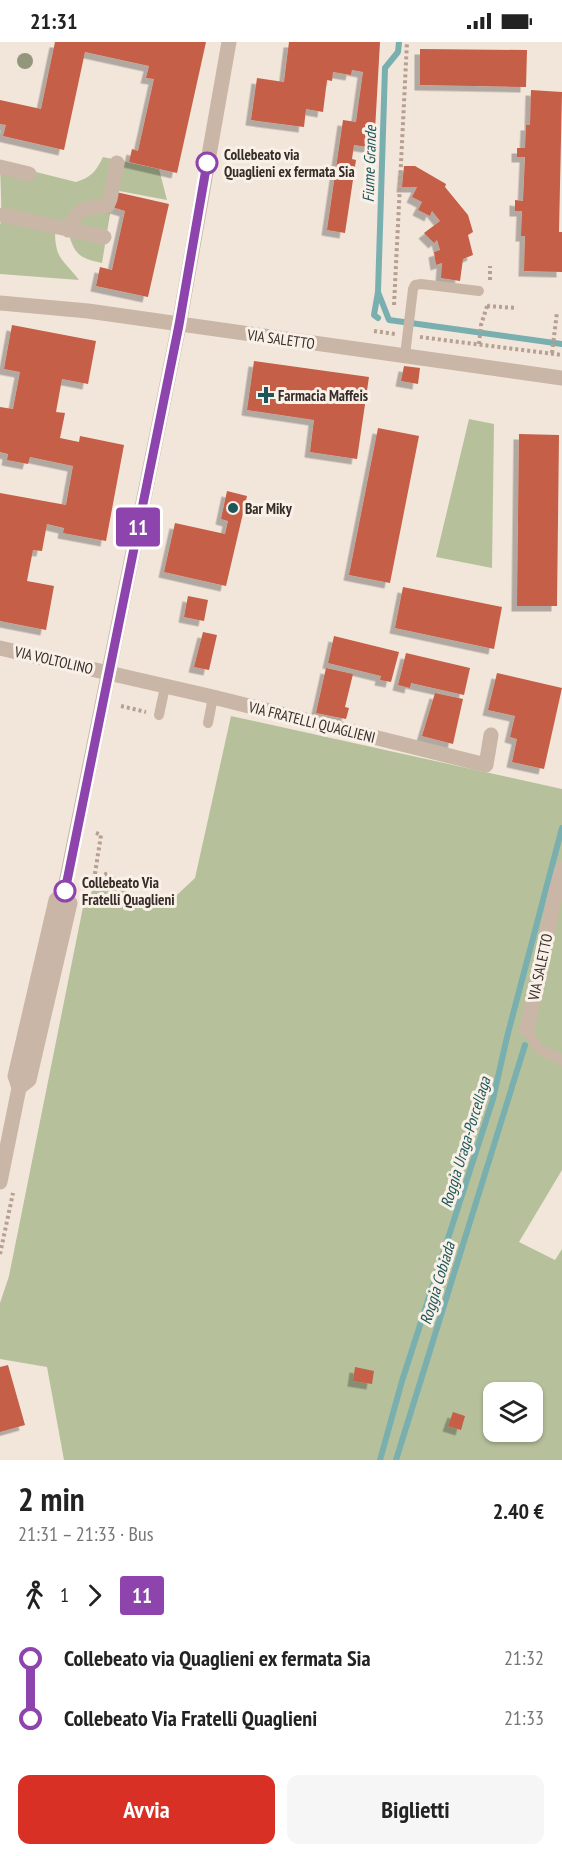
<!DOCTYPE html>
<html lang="it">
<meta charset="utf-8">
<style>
body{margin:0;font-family:"PT Sans Narrow",sans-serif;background:#f6f6f6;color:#222;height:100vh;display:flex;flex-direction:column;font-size:22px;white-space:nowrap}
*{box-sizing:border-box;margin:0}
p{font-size:20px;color:#767676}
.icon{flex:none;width:33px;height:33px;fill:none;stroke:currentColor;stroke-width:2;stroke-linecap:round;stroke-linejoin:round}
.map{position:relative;height:1418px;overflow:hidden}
.panel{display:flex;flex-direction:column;background:#fff;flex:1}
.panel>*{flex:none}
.badge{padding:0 12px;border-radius:4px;font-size:21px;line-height:39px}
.controls{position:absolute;left:483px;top:1340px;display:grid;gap:12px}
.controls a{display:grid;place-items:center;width:60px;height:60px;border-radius:12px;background:#fff;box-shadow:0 2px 4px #0004;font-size:30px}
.map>.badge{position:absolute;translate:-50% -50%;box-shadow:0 0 0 3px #fff}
.legs{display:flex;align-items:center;gap:9px;height:66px;padding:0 18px;font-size:20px}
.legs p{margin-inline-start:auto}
.overview{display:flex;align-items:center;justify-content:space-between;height:102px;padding:0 18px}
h1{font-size:33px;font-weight:700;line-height:45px}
.button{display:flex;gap:12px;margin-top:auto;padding:12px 18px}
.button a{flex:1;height:69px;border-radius:12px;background:#d93025;color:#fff;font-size:24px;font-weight:700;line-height:69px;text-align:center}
.button a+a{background:#f6f6f6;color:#222}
ul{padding:0 18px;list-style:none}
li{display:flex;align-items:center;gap:21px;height:60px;font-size:22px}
li i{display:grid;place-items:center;width:9px;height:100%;margin:0 8px;background:currentColor}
li i::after{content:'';width:15px;height:15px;margin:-8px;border:4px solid;border-radius:50%;background:#fff}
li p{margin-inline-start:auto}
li:first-child i{background:linear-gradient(#0000 50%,currentColor 0)}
li:last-child i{background:linear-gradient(currentColor 50%,#0000 0)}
.status{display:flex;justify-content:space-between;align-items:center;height:42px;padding:0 30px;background:#fff;direction:ltr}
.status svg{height:16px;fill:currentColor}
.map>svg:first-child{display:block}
.green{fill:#b6c19b;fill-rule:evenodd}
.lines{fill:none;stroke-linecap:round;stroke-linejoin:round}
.stream{stroke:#7aafaf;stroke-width:6}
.building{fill:#c55f46;filter:url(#shadow)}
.path{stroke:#b6a091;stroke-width:4;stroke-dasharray:3 3;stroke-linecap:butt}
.service{stroke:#cab6a7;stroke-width:10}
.pedestrian{stroke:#cab6a7;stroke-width:15}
.minor{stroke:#cab6a7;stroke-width:15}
.tertiary{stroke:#cab6a7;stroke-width:15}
.tree{fill:#94967b}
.line-1-casing{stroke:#fff;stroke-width:14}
.line-1{stroke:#8e44ad;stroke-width:9}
.stop-1-dot{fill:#fff;stroke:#8e44ad;stroke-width:3}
.poi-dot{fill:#1d5658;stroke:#f9f0e8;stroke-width:2}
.labels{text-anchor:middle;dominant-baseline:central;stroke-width:6;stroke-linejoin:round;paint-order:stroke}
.stop-label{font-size:15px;font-weight:bold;fill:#362c28;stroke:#f9f0e8;text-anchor:start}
.street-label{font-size:15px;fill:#362c28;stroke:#f9f0e8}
.poi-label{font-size:15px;font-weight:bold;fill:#362c28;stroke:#f9f0e8;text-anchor:start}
.water-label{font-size:16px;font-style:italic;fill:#1d5658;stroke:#f9f0e8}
</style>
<div class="status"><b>21:31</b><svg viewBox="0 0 49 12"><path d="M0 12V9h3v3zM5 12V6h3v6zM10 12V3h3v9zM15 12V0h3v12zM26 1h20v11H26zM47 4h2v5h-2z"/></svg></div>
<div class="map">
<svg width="562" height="1418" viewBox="0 0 562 1418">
<defs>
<filter id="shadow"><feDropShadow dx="-5.5" dy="5.5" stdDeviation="0" flood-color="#0004"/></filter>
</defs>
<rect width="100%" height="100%" fill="#f2e6db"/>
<!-- green -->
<path class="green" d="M103,115L159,127L167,158L114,148L102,221C79,216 75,213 68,190L55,188C55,218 63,217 79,238L0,232V183C3,176 0,133 0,121L76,140C92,135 96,129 103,115Z
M469,377L494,382L492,526L436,515Z
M231,674L562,747V1128L519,1200L555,1218L562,1207V1418H64L47,1325L0,1317V1261L9,1234L84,860L89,861L93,844L113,833L133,854L156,858L178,852L195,836ZM494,1350H532V1389H494Z"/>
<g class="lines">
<!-- stream -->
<path class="stream" d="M399,0L398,10L385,26L378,250L389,278L562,302
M378,276L374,273L378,250
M380,1418L402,1339L493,1057L507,995L562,786
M396,1418L525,1003"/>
</g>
<!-- building -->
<path class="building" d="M55,0H206L177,131L129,120L132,107L138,109L154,37L146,36L149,24L85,10L64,108L3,94L6,83L0,82V58L41,67Z
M289,0H380L374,106L354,103L352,117L356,118L345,191L327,188L343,78L356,80L363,30L352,28L351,33L333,30L332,39L327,38L323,70L306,67L304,85L251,78L257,36L284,40Z
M420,7L527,8L526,45L420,43Z
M531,48L562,50L559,190H562V230L524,229L525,194H521L522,169H515V158L523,159L525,115H517V106H525L526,83H530Z
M404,124H415L446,142L445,145L468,173L473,190L468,193L473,213L463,217L460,239L441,236L442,221L436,223L434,210L440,208L437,198L434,201L424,191L440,179L432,169L430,174L418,168L422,160L412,155L417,145H402Z
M116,150L169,162L148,255L96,244L100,225L112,228L125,169L112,165Z
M12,283L96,299L88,342L62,337L56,370L65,371L60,396L79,400L80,394L124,403L106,499L63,491L64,486L47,482L42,509L33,508L27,539L54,544L46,588L0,579V451L66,463L73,424L30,415L28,422L7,418L8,412L0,410V365L13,367L20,330L4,327Z
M254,319L369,335L357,417L310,410L314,378L247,368Z
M404,324L420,326L418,342L401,339Z
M378,386L419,394L390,541L349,533Z
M519,392L559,393L557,564H517Z
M227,449L247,454L226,544L164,530L175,481L225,492L228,479L221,477Z
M403,545L502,565L494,607L395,586Z
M188,554L208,558L204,579L184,575Z
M203,590L217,593L209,628L194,625Z
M334,594L399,610L391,640L380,638L381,634L328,621Z
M406,611L470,626L464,653L411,641L410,646L398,643Z
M326,626L353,632L345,665L349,666L346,677L316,671Z
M497,631L562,646L544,727L512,720L517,697L510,695L515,674L488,668Z
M435,651L463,657L453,702L422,694Z
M8,1323L25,1383L0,1390V1325Z
M355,1325L374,1329L372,1342L353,1339Z
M453,1370L465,1374L461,1388L448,1384Z"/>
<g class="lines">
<!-- path -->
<path class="path" d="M490,238V224
M394,263L407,0
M487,264L517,266
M374,289L395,292
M420,295L562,313
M479,302L481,283L488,261
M552,311L557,270
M121,664L146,670
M94,838L101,793L94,790
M85,841H87L88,837L94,838L110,830
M0,1212L13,1151"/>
<!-- service -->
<path class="service" d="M405,313L413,247L415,243L421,242L479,249
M159,673L165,645
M208,681L213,655
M527,988L538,1006L562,1018"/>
<!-- pedestrian -->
<path class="pedestrian" d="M0,125L29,132
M3,173L104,195
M68,188C76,167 85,165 107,164L110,157L117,121"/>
<!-- minor -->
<path class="minor" d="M0,261L88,269L562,336
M0,606L213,655L486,723L491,693
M527,988L555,853L562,827"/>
<!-- tertiary -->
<path class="tertiary" d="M19,1046L29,1038L70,861L64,851
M0,1140L19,1046L15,1034L56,858L64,851L179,283L229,0"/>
</g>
<!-- trees -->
<circle class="tree" cx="25" cy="19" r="8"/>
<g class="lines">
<!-- line-1 casing -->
<g class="line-1-casing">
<path id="line-1" d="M65,849L179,283L207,121"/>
</g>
<!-- line-1 -->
<use href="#line-1" class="line-1"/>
</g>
<!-- markers -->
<g class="stop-1-dot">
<circle cx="207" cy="121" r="10"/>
<circle cx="65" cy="849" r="10"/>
</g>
<g class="poi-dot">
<path d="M263 344h6v6h6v6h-6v6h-6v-6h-6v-6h6z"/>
<circle cx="233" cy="466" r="6"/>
</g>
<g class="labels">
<!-- stop labels -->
<g class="stop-label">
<text x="224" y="112">Collebeato via<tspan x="224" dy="17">Quaglieni ex fermata Sia</tspan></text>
<text x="82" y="840">Collebeato Via<tspan x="82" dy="17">Fratelli Quaglieni</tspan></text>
</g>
<!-- street labels -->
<g class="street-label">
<text transform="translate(281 297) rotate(8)">VIA SALETTO</text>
<text transform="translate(54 618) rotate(13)">VIA VOLTOLINO</text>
<text transform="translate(312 680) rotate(14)">VIA FRATELLI QUAGLIENI</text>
<text transform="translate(540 925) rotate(-78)">VIA SALETTO</text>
</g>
<!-- poi labels -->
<g class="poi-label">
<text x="278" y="353">Farmacia Maffeis</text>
<text x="245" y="466">Bar Miky</text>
</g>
<!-- water labels -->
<g class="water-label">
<text transform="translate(369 122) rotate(-88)">Fiume Grande</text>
<text transform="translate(465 1100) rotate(-73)">Roggia Uraga-Porcellaga</text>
<text transform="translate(437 1241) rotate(-73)">Roggia Cobiada</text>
</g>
</g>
</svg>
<div class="controls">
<a><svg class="icon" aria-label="layers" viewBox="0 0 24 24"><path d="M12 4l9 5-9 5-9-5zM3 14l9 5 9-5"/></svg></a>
</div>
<b class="badge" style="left:138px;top:485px;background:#8e44ad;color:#fff">11</b>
</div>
<section class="panel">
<div class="overview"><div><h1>2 min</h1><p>21:31 – 21:33 · Bus</p></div><b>2.40 €</b></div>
<div class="legs"><svg class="icon" aria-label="walk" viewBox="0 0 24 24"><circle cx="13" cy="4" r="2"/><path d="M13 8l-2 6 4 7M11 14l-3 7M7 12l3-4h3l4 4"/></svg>1<svg class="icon" aria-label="forward" viewBox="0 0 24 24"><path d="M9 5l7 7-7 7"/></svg><b class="badge" style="background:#8e44ad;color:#fff">11</b></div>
<ul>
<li><i style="color:#8e44ad"></i><b>Collebeato via Quaglieni ex fermata Sia</b><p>21:32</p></li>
<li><i style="color:#8e44ad"></i><b>Collebeato Via Fratelli Quaglieni</b><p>21:33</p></li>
</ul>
<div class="button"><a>Avvia</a><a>Biglietti</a></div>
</section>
